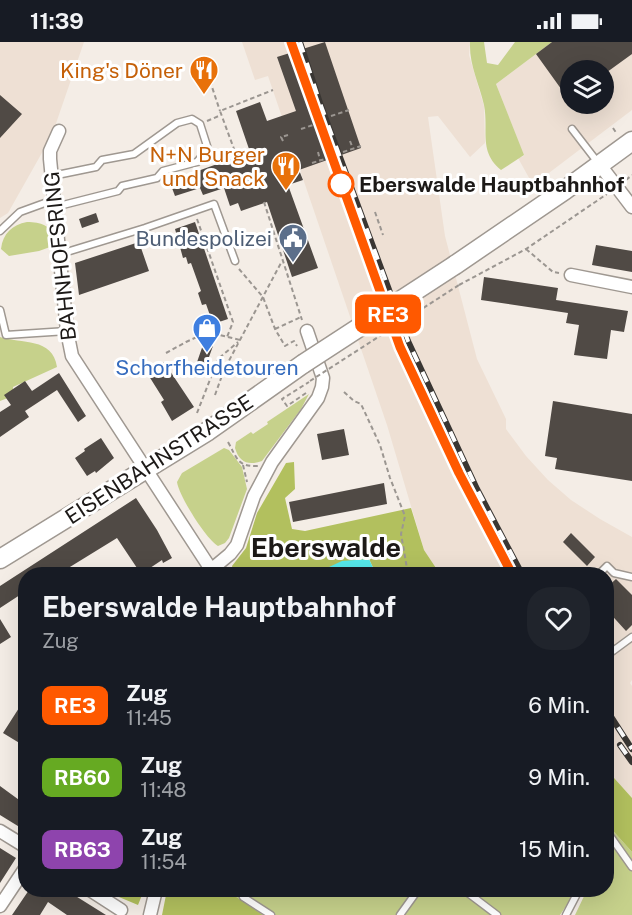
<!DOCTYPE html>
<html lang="de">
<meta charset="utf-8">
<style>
body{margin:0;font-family:"Public Sans",sans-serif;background:#20242c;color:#f1f3f6;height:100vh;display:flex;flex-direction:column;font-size:22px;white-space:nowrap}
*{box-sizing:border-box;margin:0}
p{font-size:20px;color:#9ea1a6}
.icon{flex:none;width:33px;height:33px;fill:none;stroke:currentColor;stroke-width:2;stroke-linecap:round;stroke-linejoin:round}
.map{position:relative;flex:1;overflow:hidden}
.panel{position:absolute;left:18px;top:525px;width:596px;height:330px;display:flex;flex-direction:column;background:#171b24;border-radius:24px;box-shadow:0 6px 24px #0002}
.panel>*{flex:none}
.badge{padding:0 12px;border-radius:9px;font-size:21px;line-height:39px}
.fabs{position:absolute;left:560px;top:18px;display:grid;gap:12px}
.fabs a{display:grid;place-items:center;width:54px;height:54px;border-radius:50%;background:#171b24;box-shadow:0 6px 24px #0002;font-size:30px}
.map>.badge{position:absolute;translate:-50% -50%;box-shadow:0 0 0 3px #fff}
.round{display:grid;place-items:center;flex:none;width:63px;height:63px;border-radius:24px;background:#20242c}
.head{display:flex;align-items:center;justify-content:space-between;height:102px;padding:0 24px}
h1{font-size:28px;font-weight:700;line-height:45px}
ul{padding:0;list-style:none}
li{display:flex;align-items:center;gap:18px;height:72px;padding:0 24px}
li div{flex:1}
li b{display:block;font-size:22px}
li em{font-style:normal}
li .badge{min-width:66px;font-weight:700;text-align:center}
.status{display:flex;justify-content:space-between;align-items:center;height:42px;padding:0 30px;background:#171b24;direction:ltr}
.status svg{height:16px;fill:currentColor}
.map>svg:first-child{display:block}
.built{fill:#eee0d4;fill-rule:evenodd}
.green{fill:#c6d18b}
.forest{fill:#b2c05e}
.water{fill:#56eaec}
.building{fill:#504a45}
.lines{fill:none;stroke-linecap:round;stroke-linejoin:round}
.lane-casing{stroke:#9f9891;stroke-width:9}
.street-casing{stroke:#9f9891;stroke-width:15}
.primary-casing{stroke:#9f9891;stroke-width:21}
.path{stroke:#9b9691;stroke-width:2;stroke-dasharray:4.5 3;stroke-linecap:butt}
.lane{stroke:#fff;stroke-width:6}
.street{stroke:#fff;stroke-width:12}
.primary{stroke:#fff;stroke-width:18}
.rail-casing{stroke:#393633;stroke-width:6}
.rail{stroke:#fff;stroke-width:4;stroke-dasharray:11;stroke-linecap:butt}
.primary-bridge-casing{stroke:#9f9891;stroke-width:21;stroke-linecap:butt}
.path-bridge{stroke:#9b9691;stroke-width:2;stroke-dasharray:4.5 3;stroke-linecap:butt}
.primary-bridge{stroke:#fff;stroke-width:18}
.line-casing{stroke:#fff;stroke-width:14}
.line{stroke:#ff5900;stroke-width:9}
.stop-dot{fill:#fff;stroke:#ff5900;stroke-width:3}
.labels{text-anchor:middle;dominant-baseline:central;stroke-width:6;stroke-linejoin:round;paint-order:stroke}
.food-label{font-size:21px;fill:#c56008;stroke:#fff;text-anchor:end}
.stop-label{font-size:21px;font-weight:bold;fill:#1c1917;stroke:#fff;text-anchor:start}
.service-label{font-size:21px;fill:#4e5e75;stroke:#fff;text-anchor:end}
.street-label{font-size:21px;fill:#1c1917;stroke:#fff}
.shop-label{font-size:21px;fill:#366cbe;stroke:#fff}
.district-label{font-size:27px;font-weight:bold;fill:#1c1917;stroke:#fff}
</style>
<div class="status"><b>11:39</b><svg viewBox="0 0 49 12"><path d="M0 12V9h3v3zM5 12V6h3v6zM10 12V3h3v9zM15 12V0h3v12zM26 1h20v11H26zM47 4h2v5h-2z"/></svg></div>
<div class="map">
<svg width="632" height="873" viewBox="0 0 632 873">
<rect width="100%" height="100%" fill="#f4ede6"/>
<!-- built -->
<path class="built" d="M0,0H84L52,93L8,171L0,176Z
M242,0H470L469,13L484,64L485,101L470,115L438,74L428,75L445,194L477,317L506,377V387L526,414L548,438L571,458L600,477L632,495V638L630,641L632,644V756L606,727V532H440L424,508L387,383L268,34L255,38Z
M552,0H632V68L533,143L518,116L524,114L496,42ZM570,28H603V62H570Z"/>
<!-- green -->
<path class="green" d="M470,0H484L487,21L498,23L515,0H552L496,42L524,113L501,128C478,109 489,88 484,63C479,41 469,23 470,0Z
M27,180C44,180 56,185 50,205L39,209L9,214L1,207C3,191 12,183 27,180Z
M0,295C21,302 53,295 57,325L13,345V354L0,359Z
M309,352L301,367L262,419C248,424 239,420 235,406L236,400L251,390L253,392L268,382L267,380Z
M224,406L229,408L242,425L247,447L229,496L225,501L218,504C206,497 179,454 177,440L182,431Z
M606,781L632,810V873H575L587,848H606Z
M226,848H577L560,873H263Z"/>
<!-- forest -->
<path class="forest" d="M294,420L295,447L285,456L292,487L305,489L411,466L424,508L440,532H376L369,517L314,532H234L232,524L246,506L257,471L286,421Z
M606,727L632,756V810L606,781Z
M106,848H144L138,863L107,850Z
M167,848H226L263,873H162Z"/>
<!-- water -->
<path class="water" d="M369,517L376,532H314L342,519Z"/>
<!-- building -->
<path class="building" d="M325,0L361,106L299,128L303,138L288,143L318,226L292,235L267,160L241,169L238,161L230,164L224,146L203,153L200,146L175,154L172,146L197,137L195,130L245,112L243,109L249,107L236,69L260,60L267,79L296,69L277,15Z
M552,0H632V12L603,33V28H570V46L564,51L536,12Z
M0,53L22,72L0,96Z
M96,171L99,180L82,186L79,177Z
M195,180L228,277L213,282L206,262L202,263L198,251L201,249L191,221L188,222L186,215L183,216L175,187Z
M139,200L149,229L79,253L75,221Z
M596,203L632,209V230L592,223Z
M484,235L558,246L556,258L628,269L624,290L611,288L607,317L574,313L579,283L566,281L568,271L481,258Z
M204,300L213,304L205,326L196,323Z
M164,320L194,365L172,379L161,360L164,358L147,331Z
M59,331L86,374L78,380L57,348L25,369L29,375L0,395V370L11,363L4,353L25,339L32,349Z
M553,359L632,372V439L555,427L557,416L545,414Z
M344,387L349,413L322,418L317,392Z
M101,396L114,416L96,431L95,429L87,434L75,416L85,409L84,407Z
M384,441L387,462L293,480L289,460Z
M136,456L157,488L172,516L163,521L162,518L141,532L117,496L65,528L70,532H26V549L0,566V544Z
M571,491L595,515L587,524L563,500Z
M616,537L632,553V583L626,589L606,567V546Z
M0,577L11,595L0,602Z
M26,655V705L3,691Z
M0,744L26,763V789L0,773Z
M0,806L16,816L0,841Z
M29,848H66L106,873H67L48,860L40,873H12Z"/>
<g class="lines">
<!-- lane casing -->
<g class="lane-casing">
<path id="lane" d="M572,87L599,122
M52,134L96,125L102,118L134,112L177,81L192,77L200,82L208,107L197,120L163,129L157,136L122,144L118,149L55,165
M0,189L20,170L53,158
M60,212L145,186L214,162L235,219
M0,268L6,293L67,289
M599,532L607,524L614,531L632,535
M606,597L613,609L632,595
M606,788L632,825
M249,848L243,855L271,873
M464,848L497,873
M400,873L418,848
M566,873L579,848"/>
</g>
<!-- street casing -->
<g class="street-casing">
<path id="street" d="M59,89L50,109V117L67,289L72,314L214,532
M600,123L632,165
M571,233L632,245
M212,527L230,512L237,503L254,454L272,420L318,356L322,345L323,336L307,289
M0,789L26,805
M90,848L121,868
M0,864L26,825
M150,873L156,848"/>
</g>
<!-- primary casing -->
<g class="primary-casing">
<path id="primary" d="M455,223L565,148L632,99
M0,517L208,389L303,322"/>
</g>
<!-- path -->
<path class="path" d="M210,39L220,69
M331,74L349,68
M207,79L221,73
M613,86L617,92
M301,87L316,82
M283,99L281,95L288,93
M350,99L353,107
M318,110L320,118
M343,110L361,104
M245,120L234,107L220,69L273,48
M290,120L293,128
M312,121L328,116
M626,138L632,133
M287,139L295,136L293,128L299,126
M264,160L302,278
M375,170L383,193
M197,177L233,280L227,295
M526,207L553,230L559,231
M239,227L263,255L275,287L285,304L294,299L297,304
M459,243L526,207L607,152
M275,287L301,275
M166,311L186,300L208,290L240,298
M344,350L354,359L361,362L380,403L390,436L405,474L401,492L408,532
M306,351L287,364L282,357L309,340
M215,353L224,328L282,219
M197,371L218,317L238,300
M228,400C237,416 237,425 258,424
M243,423L247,440"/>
<!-- lane -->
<use href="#lane" class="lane"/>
<!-- street -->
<use href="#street" class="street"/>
<!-- primary -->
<use href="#primary" class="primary"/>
<!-- rail casing -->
<g class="rail-casing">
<path id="rail" d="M300,0L320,61L408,299L477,447L522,532
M359,191L400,305L433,379L487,485
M606,667L632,707
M620,703L632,720"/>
</g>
<!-- rail -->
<use href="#rail" class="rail"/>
<!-- primary-bridge casing -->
<g class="primary-bridge-casing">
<path id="primary-bridge" d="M303,322L455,223"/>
</g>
<!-- path-bridge -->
<path class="path-bridge" d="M310,339L459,243"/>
<!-- primary-bridge -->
<use href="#primary-bridge" class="primary-bridge"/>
</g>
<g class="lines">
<!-- line casing -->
<g class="line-casing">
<path id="line" d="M291,0L400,305L459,431L512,532"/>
</g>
<!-- line -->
<use href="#line" class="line"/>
</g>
<!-- icons -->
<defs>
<g id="restaurant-pin" transform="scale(1.5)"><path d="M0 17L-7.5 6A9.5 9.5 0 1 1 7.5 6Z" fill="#e8710a" stroke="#fff"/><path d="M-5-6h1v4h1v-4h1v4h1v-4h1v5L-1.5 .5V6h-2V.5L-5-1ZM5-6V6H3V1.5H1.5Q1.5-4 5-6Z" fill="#fff"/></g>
<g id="civic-pin" transform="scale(1.5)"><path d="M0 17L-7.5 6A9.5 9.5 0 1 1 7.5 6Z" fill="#5c6f8a" stroke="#fff"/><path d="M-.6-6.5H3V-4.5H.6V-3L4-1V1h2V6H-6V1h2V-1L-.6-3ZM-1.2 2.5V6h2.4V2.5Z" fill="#fff"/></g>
<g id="shop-pin" transform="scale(1.5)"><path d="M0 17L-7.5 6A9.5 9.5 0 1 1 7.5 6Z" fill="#3f7fe0" stroke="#fff"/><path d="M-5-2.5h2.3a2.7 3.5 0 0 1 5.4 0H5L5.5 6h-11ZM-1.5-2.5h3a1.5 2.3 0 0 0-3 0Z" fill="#fff"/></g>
</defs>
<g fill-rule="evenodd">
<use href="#restaurant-pin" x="204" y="28"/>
<use href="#restaurant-pin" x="286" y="124"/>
<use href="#civic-pin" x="293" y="196"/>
<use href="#shop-pin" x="207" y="286"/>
</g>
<!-- markers -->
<circle class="stop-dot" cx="341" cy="142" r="12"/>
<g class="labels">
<!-- food labels -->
<g class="food-label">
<text x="183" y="28">King's Döner</text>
<text x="265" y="112">N+N Burger<tspan x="265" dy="24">und Snack</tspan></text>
</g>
<!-- stop labels -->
<g class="stop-label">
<text x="359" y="142">Eberswalde Hauptbahnhof</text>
</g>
<!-- service labels -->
<g class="service-label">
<text x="272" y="196">Bundespolizei</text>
</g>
<!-- street labels -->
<g class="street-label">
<text transform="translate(60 214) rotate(-96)">BAHNHOFSRING</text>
<text transform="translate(159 417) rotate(-33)">EISENBAHNSTRASSE</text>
</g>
<!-- shop labels -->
<g class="shop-label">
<text x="207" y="325">Schorfheidetouren</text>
</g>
<!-- district labels -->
<g class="district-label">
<text x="326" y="505">Eberswalde</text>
</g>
</g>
</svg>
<div class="fabs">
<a><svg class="icon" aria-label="layers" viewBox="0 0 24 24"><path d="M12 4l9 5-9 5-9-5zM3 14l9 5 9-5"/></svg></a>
</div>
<b class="badge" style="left:388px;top:272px;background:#ff5900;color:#fff">RE3</b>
<section class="panel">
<div class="head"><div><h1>Eberswalde Hauptbahnhof</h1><p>Zug</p></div><a class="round"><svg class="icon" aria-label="heart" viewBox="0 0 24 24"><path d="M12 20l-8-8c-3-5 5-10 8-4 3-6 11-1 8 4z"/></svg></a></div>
<ul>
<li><span class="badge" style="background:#ff5900;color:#fff">RE3</span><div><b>Zug</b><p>11:45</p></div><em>6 Min.</em></li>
<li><span class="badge" style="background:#6a2;color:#fff">RB60</span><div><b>Zug</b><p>11:48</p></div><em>9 Min.</em></li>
<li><span class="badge" style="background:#8e44ad;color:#fff">RB63</span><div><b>Zug</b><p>11:54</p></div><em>15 Min.</em></li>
</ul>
</section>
</div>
